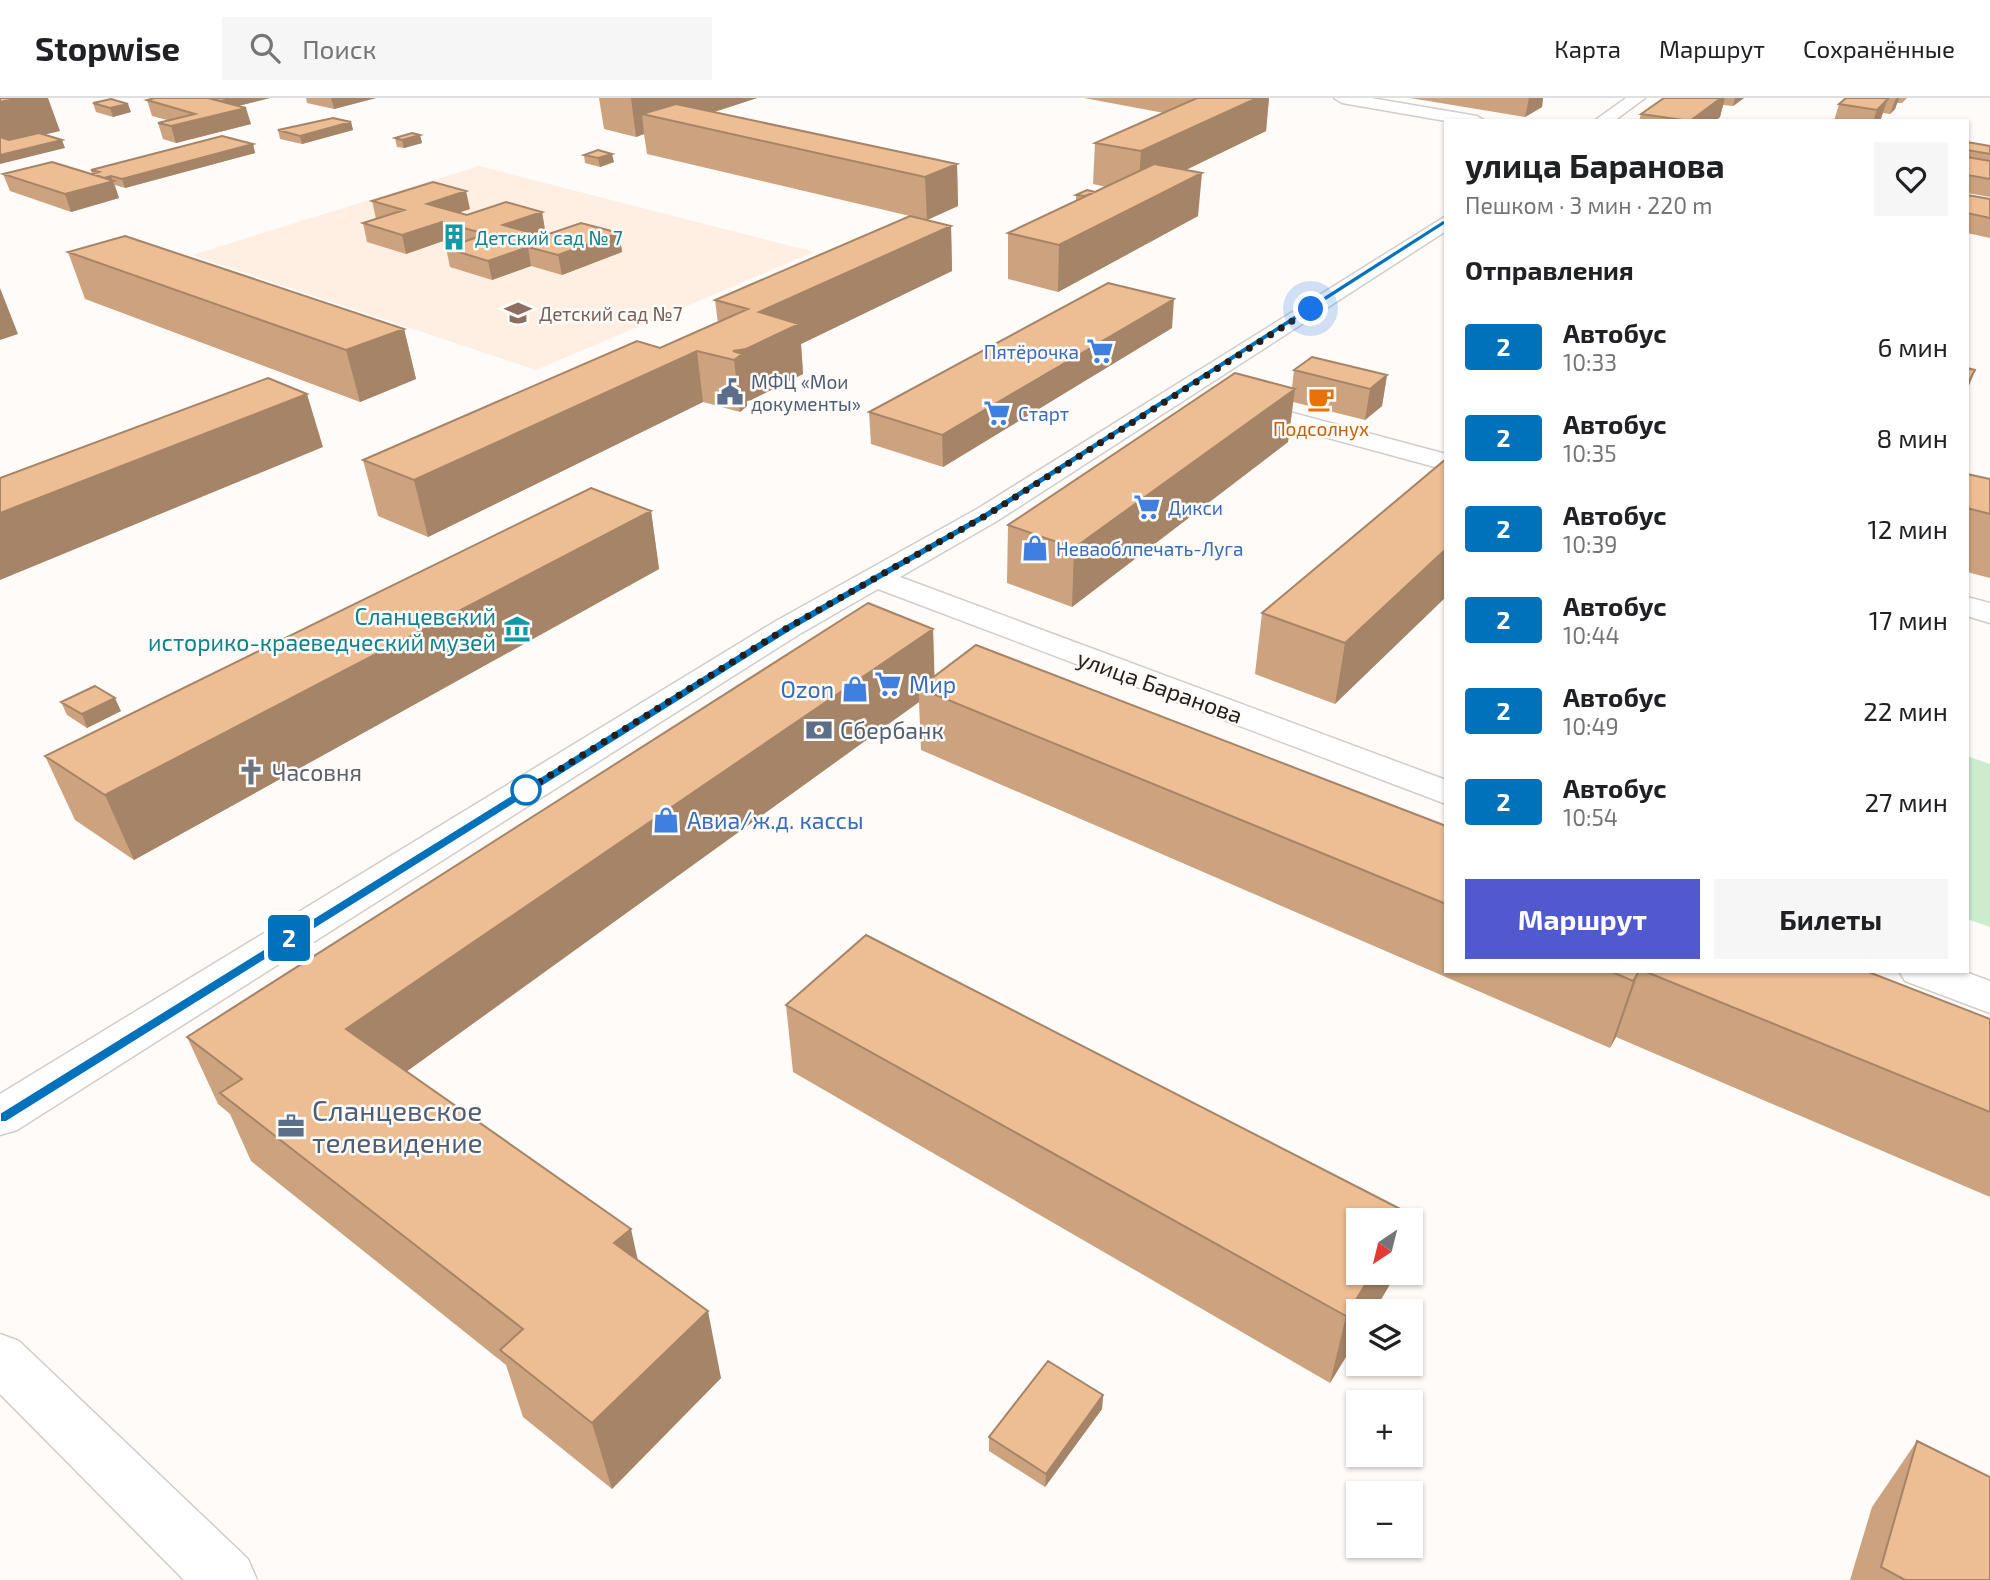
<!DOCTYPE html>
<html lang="ru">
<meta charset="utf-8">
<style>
body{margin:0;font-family:"Exo 2",sans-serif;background:#f6f6f6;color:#202124;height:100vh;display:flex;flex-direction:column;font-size:26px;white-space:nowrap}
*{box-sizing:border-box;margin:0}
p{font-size:23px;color:#757577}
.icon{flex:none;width:38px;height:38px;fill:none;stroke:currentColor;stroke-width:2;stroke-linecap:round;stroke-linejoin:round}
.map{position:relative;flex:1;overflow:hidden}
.details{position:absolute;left:1444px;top:21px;width:525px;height:854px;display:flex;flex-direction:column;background:#fff;border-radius:0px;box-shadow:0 2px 5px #0004}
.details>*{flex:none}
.badge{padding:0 14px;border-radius:5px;font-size:24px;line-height:46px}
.needle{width:46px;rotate:215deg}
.controls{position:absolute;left:1346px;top:1110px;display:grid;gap:14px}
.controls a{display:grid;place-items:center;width:77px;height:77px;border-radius:0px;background:#fff;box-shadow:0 2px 5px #0004;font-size:35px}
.you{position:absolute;width:35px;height:35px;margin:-18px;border:5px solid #fff;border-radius:50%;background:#1a73e8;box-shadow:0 0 0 10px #1a73e833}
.map>.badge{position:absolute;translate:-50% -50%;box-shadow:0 0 0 4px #fff}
h2{padding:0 21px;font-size:26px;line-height:63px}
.round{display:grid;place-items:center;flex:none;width:74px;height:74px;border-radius:0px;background:#f6f6f6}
.overview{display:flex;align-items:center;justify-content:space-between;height:119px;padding:0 21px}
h1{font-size:33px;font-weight:700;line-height:52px}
.cta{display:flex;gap:14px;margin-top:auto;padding:14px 21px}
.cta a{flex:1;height:80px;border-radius:0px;background:#5059d0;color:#fff;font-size:28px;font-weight:700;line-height:80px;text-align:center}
.cta a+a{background:#f6f6f6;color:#202124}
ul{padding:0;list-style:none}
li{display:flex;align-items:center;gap:21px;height:91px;padding:0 21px}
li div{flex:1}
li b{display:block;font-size:26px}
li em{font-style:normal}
li .badge{min-width:77px;font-weight:700;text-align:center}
header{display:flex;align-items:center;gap:42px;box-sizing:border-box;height:98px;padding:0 35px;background:#fff;border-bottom:2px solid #e0e0e0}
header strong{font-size:33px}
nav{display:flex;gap:38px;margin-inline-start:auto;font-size:24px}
.search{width:490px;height:63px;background:#f6f6f6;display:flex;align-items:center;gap:18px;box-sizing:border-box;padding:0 24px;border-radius:0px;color:#757577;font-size:26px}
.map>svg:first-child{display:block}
.education{fill:#ffeee2}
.green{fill:#ccecce}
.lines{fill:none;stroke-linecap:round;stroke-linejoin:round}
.minor-casing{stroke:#d3cdc8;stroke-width:3}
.minor{fill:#fff;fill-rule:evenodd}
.wall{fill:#cca37e}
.shaded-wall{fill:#a68467}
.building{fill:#edbd93;stroke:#a68467;stroke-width:2}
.line{fill:#0072bc;stroke:#fff;stroke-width:2}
.walk{stroke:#221f1d;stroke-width:7;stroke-dasharray:0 12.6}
.stop-dot{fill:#fff;stroke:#0072bc;stroke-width:3.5}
.labels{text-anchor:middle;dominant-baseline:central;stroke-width:5;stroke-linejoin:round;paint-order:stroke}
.far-culture-label{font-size:19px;fill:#0d838f;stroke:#fefbf8;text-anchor:start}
.far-education-label{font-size:19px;fill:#785e54;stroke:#fefbf8;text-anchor:start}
.far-shop-label{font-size:19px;fill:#366cbe;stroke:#fefbf8;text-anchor:start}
.far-service-label{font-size:19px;fill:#4e5e75;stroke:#fefbf8;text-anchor:start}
.far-food-label{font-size:19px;fill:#c56008;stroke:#fefbf8}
.culture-label{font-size:23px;fill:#0d838f;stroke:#fefbf8;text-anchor:end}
.shop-label{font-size:23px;fill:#366cbe;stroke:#fefbf8;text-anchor:start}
.street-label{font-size:23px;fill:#221f1d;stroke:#fefbf8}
.service-label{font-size:23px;fill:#4e5e75;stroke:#fefbf8;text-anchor:start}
.worship-label{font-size:23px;fill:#5b616d;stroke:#fefbf8;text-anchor:start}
.near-service-label{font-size:28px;fill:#4e5e75;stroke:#fefbf8;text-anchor:start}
</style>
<header>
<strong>Stopwise</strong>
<div class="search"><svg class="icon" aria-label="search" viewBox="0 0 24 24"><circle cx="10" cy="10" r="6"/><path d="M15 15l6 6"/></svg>Поиск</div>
<nav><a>Карта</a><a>Маршрут</a><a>Сохранённые</a></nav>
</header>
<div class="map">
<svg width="1990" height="1482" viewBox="0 0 1990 1482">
<rect width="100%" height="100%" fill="#fefbf8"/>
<!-- education -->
<path class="education" d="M479,68L814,154L536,272L192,157Z"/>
<!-- green -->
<path class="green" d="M1967,658L1990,666V829L1967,821Z"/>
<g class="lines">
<!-- minor casing -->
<g class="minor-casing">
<path id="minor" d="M1334,0H1371L1477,18L1485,23H1446L1342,5Z
M1626,0H1645L1614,23H1594Z
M1446,118V133L997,423L900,479L1446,682V706L878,491L798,537L17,1032L0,1037V996L776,523L977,411Z
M1241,301L1446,356V372L1232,314L1228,309L1232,304Z
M1967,499L1990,505V525L1967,518Z
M1899,873H1963L1990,883V915L1905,883Z
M0,1236L19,1243L248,1461L257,1482H184L0,1296Z"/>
</g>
<!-- minor -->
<use href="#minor" class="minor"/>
</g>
<!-- wall -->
<path class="wall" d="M155,0H270L238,8L251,26L176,45L163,41L158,25L167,22L152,18L147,2Z
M306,0H376L334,11L307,5Z
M599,0H757L714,14L957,66L958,108L927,122L951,128L952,173L801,246L803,276L751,302L747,303V308L740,314L703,304L428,439L378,418L363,362L660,250L718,225L715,202L910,118L647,56L644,36L636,39L604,31Z
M1084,0H1269L1266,33L1186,72L1198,118L1058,194L1008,181V135L1076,103V97L1095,94L1106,89L1093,86L1095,45L1164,15Z
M1410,0H1543L1542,9L1525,19Z
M1664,0H1744L1733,8L1723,7L1720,19L1715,23H1639L1641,16Z
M1846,0H1907L1902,5H1897L1895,11L1890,16L1883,15L1880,23H1834L1839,6Z
M93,5L131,14L113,19L96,14Z
M351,24L353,32L302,46L280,41L278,32Z
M420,37L422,45L404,50L397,49L395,40Z
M1967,44L1990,48V99L1967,95Z
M253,46L255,55L125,90L115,87L119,100L71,114L10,93L3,76H92L91,72Z
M584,57L614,64L600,69L585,65Z
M1967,97L1990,101V140L1967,135Z
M372,103L470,111L459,114L467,117L542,114L545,132L534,136L543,138L619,135L622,154L562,177L531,168L492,182L450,169L446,150L458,146L446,142L406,156L367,144L363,125L376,121Z
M68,154L404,231L416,281L360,304L85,201Z
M1172,230L943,369L871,346L869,314Z
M1294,272L1387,277L1382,308L1365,322L1293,304L1288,344L1072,509L1007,485L1008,427L1292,290Z
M1446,361L1335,606L1255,576L1262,515Z
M1967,376L1990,381V480L1967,474Z
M651,413L659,471L134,762L75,722L45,658Z
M933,531L934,578L1446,728V873H1866L1990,921V1099L1616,939L1610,950L921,652L919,604L406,974L638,1163L721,1280L612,1391L523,1319L506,1267L251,1063L230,1016L218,1006L187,939Z
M61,604L121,613L87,630L67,617Z
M786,907L1358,1174H1395L1392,1183L1374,1213H1358V1239L1330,1285L793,974Z
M1103,1297L1102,1311L1045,1389L989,1353V1339Z
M1917,1343L1990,1482H1850L1872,1409Z"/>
<!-- shaded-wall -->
<path class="shaded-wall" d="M20,0H48L60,33L1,47L0,43V4Z
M236,0H270L210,15L207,7Z
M331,0H376L334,11Z
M631,0H757L680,25L642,16L644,36L636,39Z
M1257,0H1269L1266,33L1138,95L1141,53Z
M1529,0H1543L1542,9L1525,19Z
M1721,0H1725L1720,19L1715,23H1690Z
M1735,0H1744L1733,8Z
M1883,0H1888L1880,23H1873L1877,12Z
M1896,0H1899L1895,11L1890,16Z
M128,6L131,14L113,19L110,10Z
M246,10L251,26L176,45L171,28Z
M351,24L353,32L302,46L300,38Z
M420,37L422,45L404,50L402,42Z
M62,42L65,50L0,66V57Z
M253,46L255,55L125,90L122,81Z
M612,56L614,64L600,69L598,60Z
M957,66L958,108L927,122L925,79Z
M1202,75L1198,118L1058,194L1059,147Z
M111,78L119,100L71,114L65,96L90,83Z
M466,93L470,111L431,124L427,106Z
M542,114L545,132L506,146L503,127Z
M442,124L446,142L406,156L402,137Z
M951,128L952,173L801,246L803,276L751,302L747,303V308L740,314L733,253L759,214Z
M619,135L622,154L562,177L558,157Z
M528,149L531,168L492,182L488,163Z
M0,190L18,236L0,242Z
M1174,201L1172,230L943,369L942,337Z
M404,231L416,281L360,304L346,252Z
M697,253L703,304L428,439L414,382Z
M1975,272L1967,293V287Z
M1387,277L1382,308L1365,322L1370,291Z
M1295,291L1288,344L1072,509L1074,450Z
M307,296L323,349L0,482V415Z
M651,413L659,471L134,762L105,697Z
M1446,451V499L1335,606L1345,545Z
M933,531L935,593L919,590V604L371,999L346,931Z
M115,600L121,613L87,630L82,616Z
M1639,873L1616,939L1610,950L1633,883Z
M631,1131L646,1199L614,1145Z
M1373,1174H1395L1392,1183L1374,1213H1358V1239L1330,1285L1346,1218Z
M708,1213L721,1280L612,1391L592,1325Z
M1103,1297L1102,1311L1045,1389L1046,1376Z"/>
<!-- building -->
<path class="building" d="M0,0H20L0,4Z
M155,0H208L246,10L171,28L158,25L195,16L147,2Z
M208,0H235L221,3Z
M1197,0H1257L1141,53L1095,45Z
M1664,0H1721L1690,23L1641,16Z
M1846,0H1883L1888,1L1877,12L1839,6Z
M111,1L128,6L110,10L93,5Z
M676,6L957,66L925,79L642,16Z
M333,20L351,24L300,38L278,32Z
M39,35L62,42L0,57V39L9,42Z
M412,35L420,37L402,42L395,40Z
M222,38L253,46L122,81L111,78L104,80L93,76L99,74L91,72Z
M1967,44L1990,48V56L1967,52Z
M598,52L612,56L598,60L584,57Z
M1967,59L1990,63V81L1967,77Z
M52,64L114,83L65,96L3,76Z
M1154,66L1202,75L1059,147L1008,135Z
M433,84L466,93L427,106L467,117L506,104L542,114L503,127L543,138L581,125L619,135L558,157L528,149L488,163L446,150L486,136L442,124L402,137L363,125L404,112L372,103Z
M1087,92L1095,94L1085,98L1076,97Z
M1967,97L1990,101V120L1967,115Z
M910,118L951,128L759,214L799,226L746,251L733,253L742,256L734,262L697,253L414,382L363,362L637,243L660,250L748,211L715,202Z
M125,138L404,231L346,252L68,154Z
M1108,185L1174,201L942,337L869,314Z
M1312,259L1387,277L1370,291L1294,272Z
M1967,270L1975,272L1967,287Z
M1235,275L1295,291L1074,450L1008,427Z
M268,280L307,296L0,415V380Z
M1446,361V451L1345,545L1262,515Z
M1967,376L1990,381V416L1967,410Z
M591,390L651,413L105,697L45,658Z
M868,505L933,531L346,931L631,1131L614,1145L708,1213L592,1325L500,1252L523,1231L220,995L242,981L187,939Z
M976,547L1446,728V806L919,590Z
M95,588L115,600L82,616L61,604Z
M866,837L1410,1116L1406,1122H1358V1174H1373L1346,1218L786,907Z
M1610,873H1639L1633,883Z
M1644,873H1866L1990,921V1014Z
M1048,1263L1103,1297L1046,1376L989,1339Z
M1917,1343L1990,1379V1482H1905L1881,1469Z"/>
<!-- line -->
<path class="line" d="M1443,122L1449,124L990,419L791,533L6,1024H0V1015L783,528L983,415Z"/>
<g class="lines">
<!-- walk -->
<path class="walk" d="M526,692L517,698L787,530L987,417L1311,211"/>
</g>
<!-- icons -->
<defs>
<g id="building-bare" transform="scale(2.1)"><path d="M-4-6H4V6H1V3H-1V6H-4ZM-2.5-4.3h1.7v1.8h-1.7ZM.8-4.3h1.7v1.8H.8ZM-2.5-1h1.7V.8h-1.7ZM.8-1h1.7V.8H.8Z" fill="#0f9aa8" stroke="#fefbf8" stroke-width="2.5" paint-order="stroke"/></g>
<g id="school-bare" transform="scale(2.1)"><path d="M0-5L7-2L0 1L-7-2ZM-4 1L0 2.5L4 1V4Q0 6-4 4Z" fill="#8d6e63" stroke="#fefbf8" stroke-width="2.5" paint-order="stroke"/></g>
<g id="supermarket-bare" transform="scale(2.1)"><path d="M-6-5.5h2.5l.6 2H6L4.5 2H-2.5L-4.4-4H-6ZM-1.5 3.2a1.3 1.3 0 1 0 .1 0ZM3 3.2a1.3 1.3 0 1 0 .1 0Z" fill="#3f7fe0" stroke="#fefbf8" stroke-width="2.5" paint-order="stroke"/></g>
<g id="civic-bare" transform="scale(2.1)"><path d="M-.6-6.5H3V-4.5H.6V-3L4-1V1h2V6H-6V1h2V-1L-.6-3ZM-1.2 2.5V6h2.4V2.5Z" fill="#5c6f8a" stroke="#fefbf8" stroke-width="2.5" paint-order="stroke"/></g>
<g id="cafe-bare" transform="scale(2.1)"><path d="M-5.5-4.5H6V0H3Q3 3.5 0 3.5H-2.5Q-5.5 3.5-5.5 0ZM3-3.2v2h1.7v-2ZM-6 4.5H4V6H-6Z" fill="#e8710a" stroke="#fefbf8" stroke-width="2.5" paint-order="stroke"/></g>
<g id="shop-bare" transform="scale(2.1)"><path d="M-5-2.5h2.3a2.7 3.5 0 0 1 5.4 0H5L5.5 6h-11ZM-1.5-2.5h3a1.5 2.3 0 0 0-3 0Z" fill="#3f7fe0" stroke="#fefbf8" stroke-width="2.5" paint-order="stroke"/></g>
<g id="museum-bare" transform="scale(2.1)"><path d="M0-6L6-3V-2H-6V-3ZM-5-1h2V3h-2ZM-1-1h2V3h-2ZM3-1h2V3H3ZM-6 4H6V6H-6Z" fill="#0f9aa8" stroke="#fefbf8" stroke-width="2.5" paint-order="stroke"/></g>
<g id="bank-bare" transform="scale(2.1)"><path d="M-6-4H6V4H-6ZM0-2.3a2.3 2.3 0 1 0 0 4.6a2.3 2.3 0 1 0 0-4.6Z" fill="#5c6f8a" stroke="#fefbf8" stroke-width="2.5" paint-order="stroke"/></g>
<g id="church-bare" transform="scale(2.1)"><path d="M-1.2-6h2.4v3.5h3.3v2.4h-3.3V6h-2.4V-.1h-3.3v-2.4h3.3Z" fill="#6b7280" stroke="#fefbf8" stroke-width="2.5" paint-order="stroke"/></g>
<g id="office-bare" transform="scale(2.1)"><path d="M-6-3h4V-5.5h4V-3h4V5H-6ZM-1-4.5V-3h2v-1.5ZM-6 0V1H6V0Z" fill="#5c6f8a" stroke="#fefbf8" stroke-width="2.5" paint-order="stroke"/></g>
</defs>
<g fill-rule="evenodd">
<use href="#building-bare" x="454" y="139"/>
<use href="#school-bare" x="518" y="215"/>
<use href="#supermarket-bare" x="1100" y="253"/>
<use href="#civic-bare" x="730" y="294"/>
<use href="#cafe-bare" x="1321" y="301"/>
<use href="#supermarket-bare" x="997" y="315"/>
<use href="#supermarket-bare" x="1147" y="409"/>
<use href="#shop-bare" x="1035" y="450"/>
<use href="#museum-bare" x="517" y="531"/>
<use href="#supermarket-bare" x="888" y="586"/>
<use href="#shop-bare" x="855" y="591"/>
<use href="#bank-bare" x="819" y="632"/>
<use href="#church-bare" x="251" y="674"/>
<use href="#shop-bare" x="666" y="722"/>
<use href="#office-bare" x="291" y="1028"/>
</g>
<!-- markers -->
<circle class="stop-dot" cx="526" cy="692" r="14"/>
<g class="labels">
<!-- far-culture labels -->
<g class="far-culture-label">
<text x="475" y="139">Детский сад № 7</text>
</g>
<!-- far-education labels -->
<g class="far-education-label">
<text x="539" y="215">Детский сад №7</text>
</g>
<!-- far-shop labels -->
<g class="far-shop-label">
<text x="1079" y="253" text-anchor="end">Пятёрочка</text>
<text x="1018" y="315">Старт</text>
<text x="1168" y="409">Дикси</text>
<text x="1056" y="450">Неваоблпечать-Луга</text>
</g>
<!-- far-service labels -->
<g class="far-service-label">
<text x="751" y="283">МФЦ «Мои<tspan x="751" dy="22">документы»</tspan></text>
</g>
<!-- far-food labels -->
<g class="far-food-label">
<text x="1321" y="330">Подсолнух</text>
</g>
<!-- culture labels -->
<g class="culture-label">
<text x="496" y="518">Сланцевский<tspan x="496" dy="26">историко-краеведческий музей</tspan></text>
</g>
<!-- shop labels -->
<g class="shop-label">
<text x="909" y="586">Мир</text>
<text x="834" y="591" text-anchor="end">Ozon</text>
<text x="687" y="722">Авиа/ж.д. кассы</text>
</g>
<!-- street labels -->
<g class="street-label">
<text transform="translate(1160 588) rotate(20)">улица Баранова</text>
</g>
<!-- service labels -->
<g class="service-label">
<text x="840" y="632">Сбербанк</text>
</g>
<!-- worship labels -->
<g class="worship-label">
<text x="272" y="674">Часовня</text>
</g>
<!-- near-service labels -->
<g class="near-service-label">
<text x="312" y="1012">Сланцевское<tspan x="312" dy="32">телевидение</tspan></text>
</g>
</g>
</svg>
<div class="controls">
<a><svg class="needle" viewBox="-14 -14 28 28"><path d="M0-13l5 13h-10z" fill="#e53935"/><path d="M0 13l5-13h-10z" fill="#757577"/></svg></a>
<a><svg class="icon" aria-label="layers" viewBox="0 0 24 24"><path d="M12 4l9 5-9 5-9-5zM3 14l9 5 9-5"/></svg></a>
<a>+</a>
<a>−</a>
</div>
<div class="you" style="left:1311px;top:211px"></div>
<b class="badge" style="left:289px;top:840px;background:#0072bc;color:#fff">2</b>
<section class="details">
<div class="overview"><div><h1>улица Баранова</h1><p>Пешком · 3 мин · 220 m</p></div><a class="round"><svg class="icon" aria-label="heart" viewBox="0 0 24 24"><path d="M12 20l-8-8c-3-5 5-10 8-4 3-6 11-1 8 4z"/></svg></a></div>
<h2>Отправления</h2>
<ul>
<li><span class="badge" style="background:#0072bc;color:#fff">2</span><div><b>Автобус</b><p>10:33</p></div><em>6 мин</em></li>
<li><span class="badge" style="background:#0072bc;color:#fff">2</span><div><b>Автобус</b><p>10:35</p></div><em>8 мин</em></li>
<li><span class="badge" style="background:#0072bc;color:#fff">2</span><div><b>Автобус</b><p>10:39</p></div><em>12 мин</em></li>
<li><span class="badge" style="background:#0072bc;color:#fff">2</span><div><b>Автобус</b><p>10:44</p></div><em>17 мин</em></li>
<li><span class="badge" style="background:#0072bc;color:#fff">2</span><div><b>Автобус</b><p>10:49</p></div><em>22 мин</em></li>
<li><span class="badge" style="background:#0072bc;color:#fff">2</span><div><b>Автобус</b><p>10:54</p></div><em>27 мин</em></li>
</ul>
<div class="cta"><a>Маршрут</a><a>Билеты</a></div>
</section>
</div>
